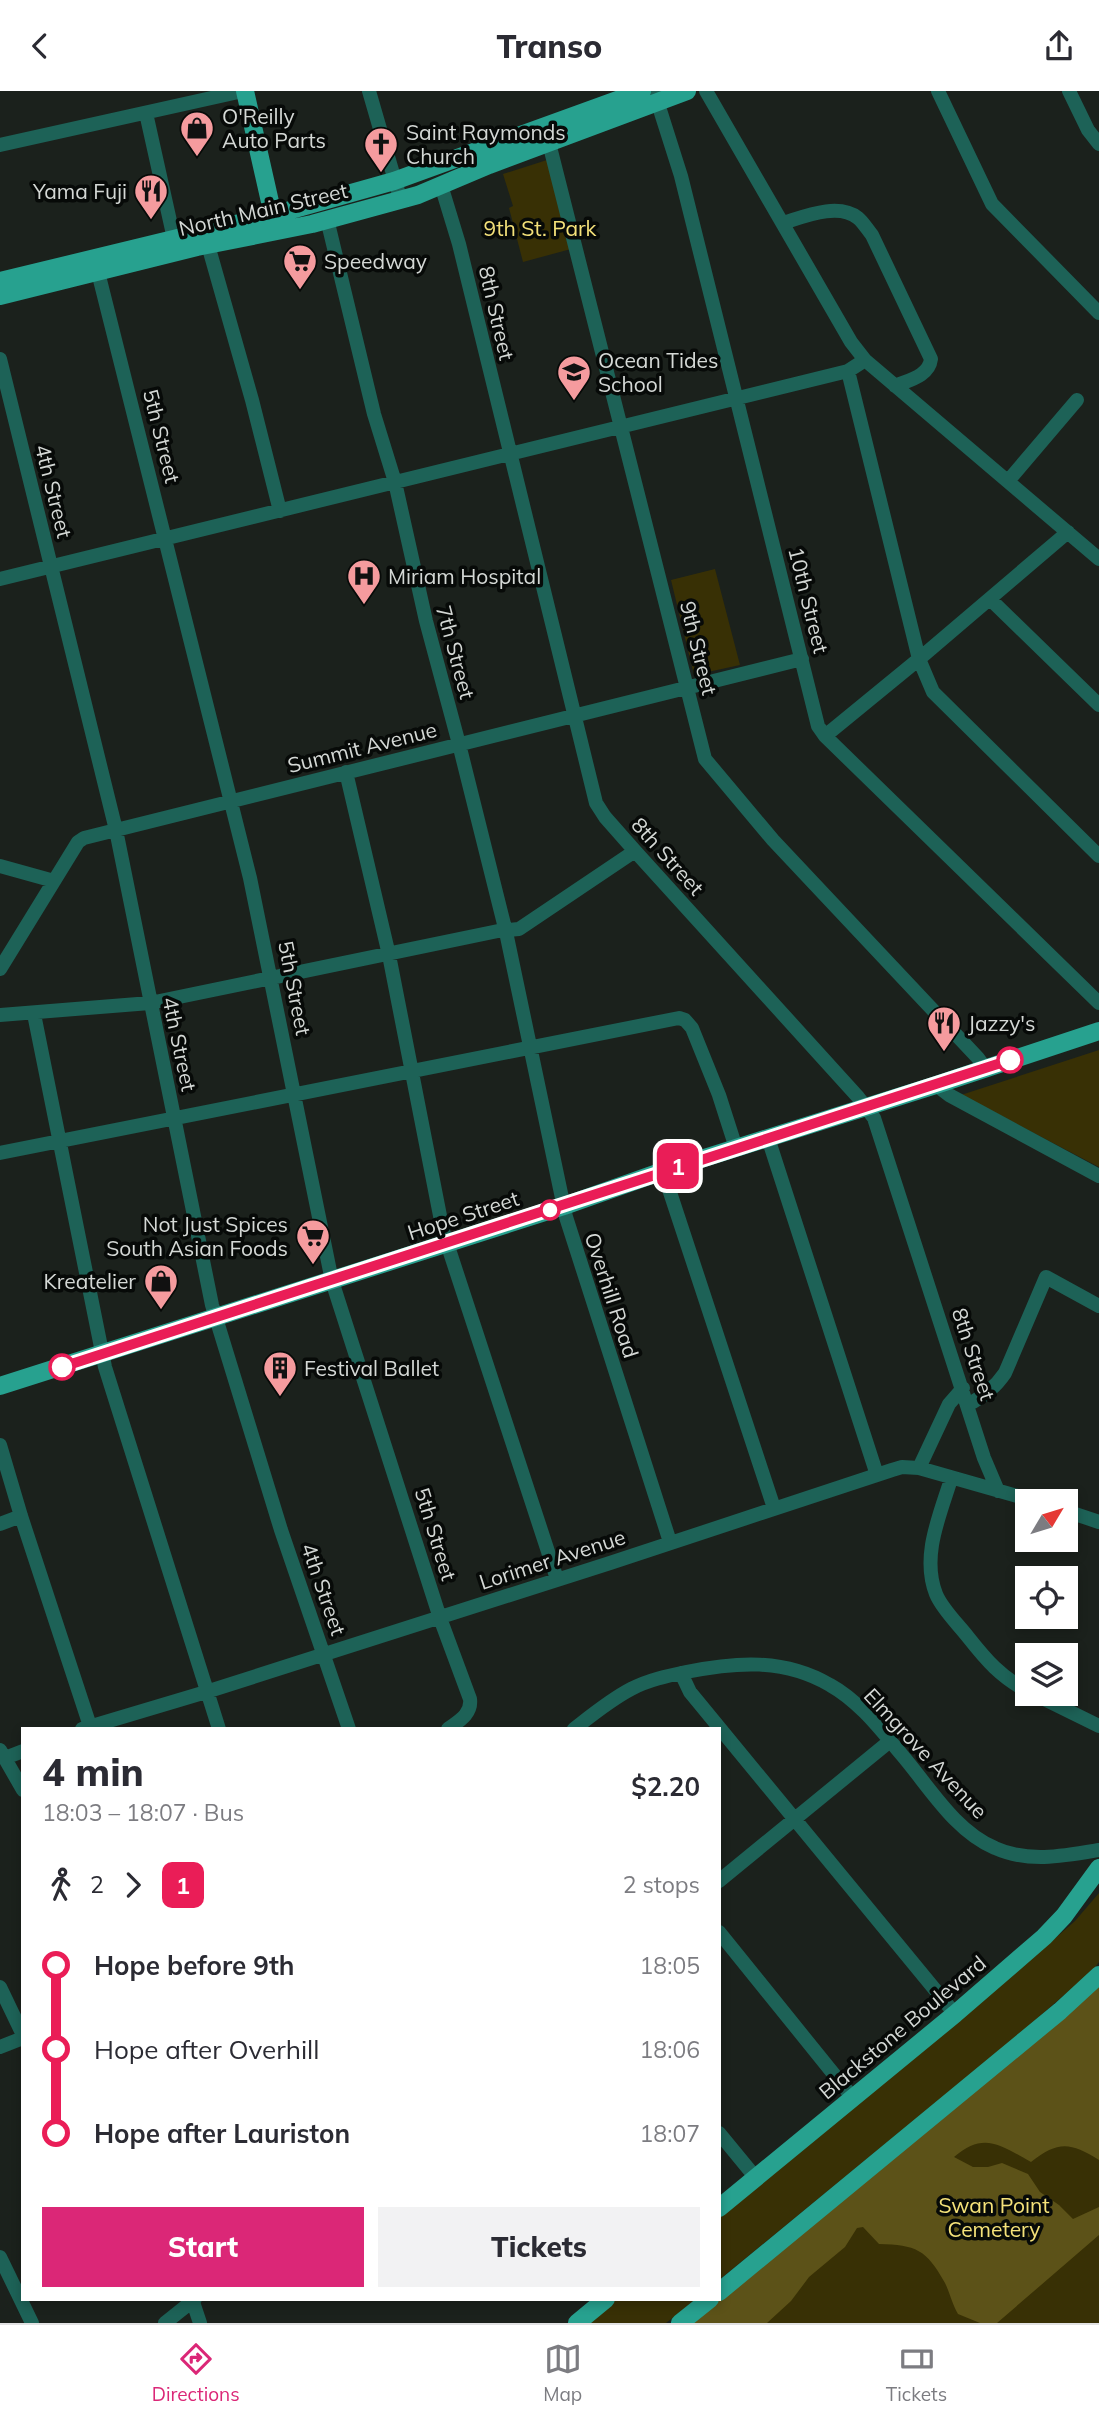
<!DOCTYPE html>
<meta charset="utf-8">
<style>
body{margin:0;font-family:Mulish,sans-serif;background:#f2f2f3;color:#2b2b33;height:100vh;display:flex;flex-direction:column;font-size:26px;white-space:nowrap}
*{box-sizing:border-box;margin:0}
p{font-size:23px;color:#7c7c81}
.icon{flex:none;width:38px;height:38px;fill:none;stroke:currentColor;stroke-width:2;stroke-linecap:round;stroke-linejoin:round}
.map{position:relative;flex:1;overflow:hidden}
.sheet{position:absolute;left:21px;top:1636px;width:700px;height:574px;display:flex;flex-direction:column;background:#fff;border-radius:0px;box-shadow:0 4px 10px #0003}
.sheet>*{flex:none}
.badge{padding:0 14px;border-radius:10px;font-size:24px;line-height:46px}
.needle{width:46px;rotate:52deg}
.buttons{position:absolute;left:1015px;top:1398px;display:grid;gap:14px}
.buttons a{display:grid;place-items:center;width:63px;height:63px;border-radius:0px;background:#fff;box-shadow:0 4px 10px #0003;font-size:35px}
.map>.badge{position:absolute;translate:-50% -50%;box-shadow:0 0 0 4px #fff}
.legs{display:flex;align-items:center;gap:10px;height:77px;padding:0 21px;font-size:23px}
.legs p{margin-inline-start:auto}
.summary{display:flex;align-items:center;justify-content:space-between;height:119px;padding:0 21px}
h1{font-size:38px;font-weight:800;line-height:52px}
.cta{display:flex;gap:14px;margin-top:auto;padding:14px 21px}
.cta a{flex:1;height:80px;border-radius:0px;background:#db2777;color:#fff;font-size:28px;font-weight:800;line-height:80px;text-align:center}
.cta a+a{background:#f2f2f3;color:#2b2b33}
ul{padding:0 21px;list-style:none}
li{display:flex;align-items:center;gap:24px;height:84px;font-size:26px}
li i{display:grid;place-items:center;width:10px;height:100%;margin:0 9px;background:currentColor}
li i::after{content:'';width:18px;height:18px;margin:-9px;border:5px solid;border-radius:50%;background:#fff}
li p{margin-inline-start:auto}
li:first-child i{background:linear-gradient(#0000 50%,currentColor 0)}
li:last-child i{background:linear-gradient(currentColor 50%,#0000 0)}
header{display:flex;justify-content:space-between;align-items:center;height:91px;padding:0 21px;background:#fff;font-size:32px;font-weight:800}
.tab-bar{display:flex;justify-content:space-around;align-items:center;height:98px;border-top:2px solid #e1e1e2;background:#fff;font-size:19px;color:#7c7c81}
.tab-bar a{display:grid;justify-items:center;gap:4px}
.tab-bar .on{color:#db2777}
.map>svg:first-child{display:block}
.green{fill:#383005}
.forest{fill:#5c5218}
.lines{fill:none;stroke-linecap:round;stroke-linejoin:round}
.minor{stroke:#1d6257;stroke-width:14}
.major{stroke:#27a18f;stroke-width:18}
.line-1-casing{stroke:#fff;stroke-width:16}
.line-1{stroke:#ea1d57;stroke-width:10}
.stop-1-dot{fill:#fff;stroke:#ea1d57;stroke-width:3.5}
.labels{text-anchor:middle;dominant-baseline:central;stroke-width:7;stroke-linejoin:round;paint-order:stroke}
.poi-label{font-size:21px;fill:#d4d8d5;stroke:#070a08;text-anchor:start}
.street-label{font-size:21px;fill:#d4d8d5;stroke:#070a08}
.park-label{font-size:21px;fill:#f5e27a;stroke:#070a08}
</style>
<header><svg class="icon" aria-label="back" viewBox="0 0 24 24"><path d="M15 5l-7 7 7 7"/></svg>Transo<svg class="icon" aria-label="share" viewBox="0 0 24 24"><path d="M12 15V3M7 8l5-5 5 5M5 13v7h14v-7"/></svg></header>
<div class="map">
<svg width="1099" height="2232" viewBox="0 0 1099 2232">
<rect width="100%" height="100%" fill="#1b211c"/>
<!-- green -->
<path class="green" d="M547,69L571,158L523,171L509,117L513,115L503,83Z
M715,478L740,574L694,584L671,489Z
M1099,959V1076L961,1004Z
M1099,1802V1871L1093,1879L1019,1943L719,2189V2123L998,1897L1075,1830Z
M1099,1900V2232H700Z
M616,2209H695L666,2232H588Z"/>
<!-- forest -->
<path class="forest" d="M1099,1885V2069C1070,2051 1058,2050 1031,2071C1000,2054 984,2040 954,2066L973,2076H988L1002,2072L1028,2083L1040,2101L1059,2114L1073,2128L1099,2116V2144L997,2232H980L958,2223C952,2213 950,2202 945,2192C926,2158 916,2154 879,2153L863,2136L857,2137L845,2156L809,2186L791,2210L767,2232H686Z"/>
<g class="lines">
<!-- minor -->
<path class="minor" d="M369,0L398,100
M654,0L681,85L818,635L825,645L1099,912
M706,0L851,251L865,269L1099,468
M938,0L992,113L1099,222
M1069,0L1088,39L1099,53
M146,22L174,148
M549,52L705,668L773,749L978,967L985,977
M0,54L243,0
M441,94L459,153L596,712L605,726L635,760L858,1006L874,1027L984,1367L998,1400
M327,128L374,323L395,391L426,530L459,653L506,841L566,1126L670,1451
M783,132C803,126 838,111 858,127C863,131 867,138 872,144L931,268C929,285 909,289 895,295
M208,154L252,309L280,420
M98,181L250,787L332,1190L440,1527L470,1608C472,1623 459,1630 448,1638
M0,268L116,739L212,1214L281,1439L349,1638
M848,280L919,568L933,601L1099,765
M1008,390L1077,309
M0,488L848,280L865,269
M990,508L1099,614
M825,645L919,568L1068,441
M346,681L389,864L443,1140L557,1488
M0,775L54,790
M0,878L78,751L84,747L802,568
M34,923L105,1276L219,1638
M0,924L150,912L498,840L519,838L635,760
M936,994L949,1004L1099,1085
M768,1047L877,1384
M0,1062L679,927L685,929L692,937L719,1004L736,1057
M663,1080L774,1417
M968,1314C983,1305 995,1297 1005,1282L1046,1186L1099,1215
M0,1354L21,1425L90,1635
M919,1377L949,1313L963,1297
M951,1388C940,1424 921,1465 936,1503C942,1518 958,1533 968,1546C987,1570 1000,1585 1027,1600
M1066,1420L1099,1431
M0,1433L21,1425
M681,1582L690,1601L955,1923
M1034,1603L1099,1635
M82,1638L206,1601L610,1472L892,1379L902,1376L919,1377L1035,1410
M574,1638C592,1624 610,1609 631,1598C648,1589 667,1585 686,1581C736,1571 784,1567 830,1594C859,1610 881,1639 902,1664C930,1697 955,1740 995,1757C1028,1772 1064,1765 1099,1759
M0,1659L23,1699
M5,1667L23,1660
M719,1790L890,1650
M719,1841L853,2007
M0,1896L23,1944
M0,1956L23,1947
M719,2042L756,2087
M0,2166L32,2232
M192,2208L200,2232
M165,2232L195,2208"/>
<!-- major -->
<path class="major" d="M245,0L275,133
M0,190L273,124L394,90L642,0
M0,205L197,156L312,133L418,104L489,74L687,0
M0,1295L564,1115L663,1080L936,994L1099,940
M719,2117L955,1923L1044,1846L1064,1825L1099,1777
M719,2201L1060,1920L1099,1884
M577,2232L606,2208
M680,2232L710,2208"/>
</g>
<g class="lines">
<!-- line-1 casing -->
<g class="line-1-casing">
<path id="line-1" d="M62,1276L1010,969"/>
</g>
<!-- line-1 -->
<use href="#line-1" class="line-1"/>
</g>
<!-- icons -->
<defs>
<g id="shop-pin" transform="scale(1.75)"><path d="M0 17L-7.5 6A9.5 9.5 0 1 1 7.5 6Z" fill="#f59b9e" stroke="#070a08"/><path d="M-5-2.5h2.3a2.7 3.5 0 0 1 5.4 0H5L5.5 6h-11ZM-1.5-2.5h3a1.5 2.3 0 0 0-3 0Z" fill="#111"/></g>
<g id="church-pin" transform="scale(1.75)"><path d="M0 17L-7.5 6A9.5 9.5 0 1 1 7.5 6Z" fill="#f59b9e" stroke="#070a08"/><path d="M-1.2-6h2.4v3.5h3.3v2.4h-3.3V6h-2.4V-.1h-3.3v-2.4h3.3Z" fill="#111"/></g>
<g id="restaurant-pin" transform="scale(1.75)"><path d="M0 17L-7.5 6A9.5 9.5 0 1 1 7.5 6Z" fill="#f59b9e" stroke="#070a08"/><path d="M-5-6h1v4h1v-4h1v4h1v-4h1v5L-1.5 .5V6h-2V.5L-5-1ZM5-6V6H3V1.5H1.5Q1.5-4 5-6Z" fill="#111"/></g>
<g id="supermarket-pin" transform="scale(1.75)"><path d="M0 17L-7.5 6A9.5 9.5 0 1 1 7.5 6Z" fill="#f59b9e" stroke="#070a08"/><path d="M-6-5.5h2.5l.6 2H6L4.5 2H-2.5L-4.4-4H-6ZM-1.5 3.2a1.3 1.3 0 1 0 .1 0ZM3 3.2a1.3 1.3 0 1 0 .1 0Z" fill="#111"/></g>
<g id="school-pin" transform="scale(1.75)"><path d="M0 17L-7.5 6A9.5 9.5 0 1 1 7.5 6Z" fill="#f59b9e" stroke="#070a08"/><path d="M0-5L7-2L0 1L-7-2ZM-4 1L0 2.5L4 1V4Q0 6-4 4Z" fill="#111"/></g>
<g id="hospital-pin" transform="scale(1.75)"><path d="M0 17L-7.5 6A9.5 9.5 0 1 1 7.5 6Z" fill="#f59b9e" stroke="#070a08"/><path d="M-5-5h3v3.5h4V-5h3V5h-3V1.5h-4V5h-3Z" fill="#111"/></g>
<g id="building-pin" transform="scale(1.75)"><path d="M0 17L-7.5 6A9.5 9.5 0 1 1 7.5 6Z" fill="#f59b9e" stroke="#070a08"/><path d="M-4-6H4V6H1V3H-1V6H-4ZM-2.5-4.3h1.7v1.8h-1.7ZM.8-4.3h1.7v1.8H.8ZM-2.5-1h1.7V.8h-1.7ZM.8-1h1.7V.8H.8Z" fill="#111"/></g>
</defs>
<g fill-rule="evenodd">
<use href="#shop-pin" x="197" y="37"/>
<use href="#church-pin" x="381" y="53"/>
<use href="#restaurant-pin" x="151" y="100"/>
<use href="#supermarket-pin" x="300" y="170"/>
<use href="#school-pin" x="574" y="281"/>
<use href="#hospital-pin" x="364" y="485"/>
<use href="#restaurant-pin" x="944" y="932"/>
<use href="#supermarket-pin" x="313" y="1145"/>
<use href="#shop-pin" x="161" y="1190"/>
<use href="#building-pin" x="280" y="1277"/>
</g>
<!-- markers -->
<g class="stop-1-dot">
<circle cx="1010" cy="969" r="12"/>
<circle cx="550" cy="1119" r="9"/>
<circle cx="62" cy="1276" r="12"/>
</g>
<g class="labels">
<!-- poi labels -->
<g class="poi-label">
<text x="222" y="25">O'Reilly<tspan x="222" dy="24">Auto Parts</tspan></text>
<text x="406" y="41">Saint Raymonds<tspan x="406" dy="24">Church</tspan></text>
<text x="127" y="100" text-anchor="end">Yama Fuji</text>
<text x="324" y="170">Speedway</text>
<text x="598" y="269">Ocean Tides<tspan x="598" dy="24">School</tspan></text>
<text x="388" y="485">Miriam Hospital</text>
<text x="968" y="932">Jazzy's</text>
<text x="288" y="1133" text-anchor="end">Not Just Spices<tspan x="288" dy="24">South Asian Foods</tspan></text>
<text x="136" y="1190" text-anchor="end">Kreatelier</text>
<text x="304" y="1277">Festival Ballet</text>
</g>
<!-- street labels -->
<g class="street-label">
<text transform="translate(263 118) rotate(-13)">North Main Street</text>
<text transform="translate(497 222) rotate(77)">8th Street</text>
<text transform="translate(162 345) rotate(76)">5th Street</text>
<text transform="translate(54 400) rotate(76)">4th Street</text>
<text transform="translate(809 509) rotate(76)">10th Street</text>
<text transform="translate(699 557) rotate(76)">9th Street</text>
<text transform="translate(456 561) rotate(75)">7th Street</text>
<text transform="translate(362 656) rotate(-14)">Summit Avenue</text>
<text transform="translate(668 765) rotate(48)">8th Street</text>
<text transform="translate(295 897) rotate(79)">5th Street</text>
<text transform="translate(180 953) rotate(78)">4th Street</text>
<text transform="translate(463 1124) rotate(-18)">Hope Street</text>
<text transform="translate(612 1204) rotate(72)">Overhill Road</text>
<text transform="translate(974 1263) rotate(72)">8th Street</text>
<text transform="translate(436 1443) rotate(73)">5th Street</text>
<text transform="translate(552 1468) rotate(-18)">Lorimer Avenue</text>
<text transform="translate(324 1498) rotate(71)">4th Street</text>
<text transform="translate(926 1662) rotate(47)">Elmgrove Avenue</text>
<text transform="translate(902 1936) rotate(-40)">Blackstone Boulevard</text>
</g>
<!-- park labels -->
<g class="park-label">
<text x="540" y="137">9th St. Park</text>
<text x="994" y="2114">Swan Point<tspan x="994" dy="24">Cemetery</tspan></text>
</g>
</g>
</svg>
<div class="buttons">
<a><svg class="needle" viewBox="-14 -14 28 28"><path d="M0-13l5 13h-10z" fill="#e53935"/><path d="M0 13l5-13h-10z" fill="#7c7c81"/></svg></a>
<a><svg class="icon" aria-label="locate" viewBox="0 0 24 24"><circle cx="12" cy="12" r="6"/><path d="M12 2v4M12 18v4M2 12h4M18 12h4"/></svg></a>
<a><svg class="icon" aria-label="layers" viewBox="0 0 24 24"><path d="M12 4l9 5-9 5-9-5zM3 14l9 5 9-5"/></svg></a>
</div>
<b class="badge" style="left:678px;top:1075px;background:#ea1d57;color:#fff">1</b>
<section class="sheet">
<div class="summary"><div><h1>4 min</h1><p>18:03 – 18:07 · Bus</p></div><b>$2.20</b></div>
<div class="legs"><svg class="icon" aria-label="walk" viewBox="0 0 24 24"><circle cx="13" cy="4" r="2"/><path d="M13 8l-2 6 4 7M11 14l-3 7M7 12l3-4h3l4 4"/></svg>2<svg class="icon" aria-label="forward" viewBox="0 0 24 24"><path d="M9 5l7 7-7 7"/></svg><b class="badge" style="background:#ea1d57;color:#fff">1</b><p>2 stops</p></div>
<ul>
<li><i style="color:#ea1d57"></i><b>Hope before 9th</b><p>18:05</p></li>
<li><i style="color:#ea1d57"></i><span>Hope after Overhill</span><p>18:06</p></li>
<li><i style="color:#ea1d57"></i><b>Hope after Lauriston</b><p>18:07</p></li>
</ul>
<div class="cta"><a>Start</a><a>Tickets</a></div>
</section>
</div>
<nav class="tab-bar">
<a class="on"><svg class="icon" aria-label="directions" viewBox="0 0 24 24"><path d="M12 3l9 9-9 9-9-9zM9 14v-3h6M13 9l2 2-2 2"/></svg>Directions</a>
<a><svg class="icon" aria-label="map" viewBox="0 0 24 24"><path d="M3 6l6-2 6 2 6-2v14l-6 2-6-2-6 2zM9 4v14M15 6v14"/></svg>Map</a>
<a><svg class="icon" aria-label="tickets" viewBox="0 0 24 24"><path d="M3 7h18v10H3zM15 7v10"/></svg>Tickets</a>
</nav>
